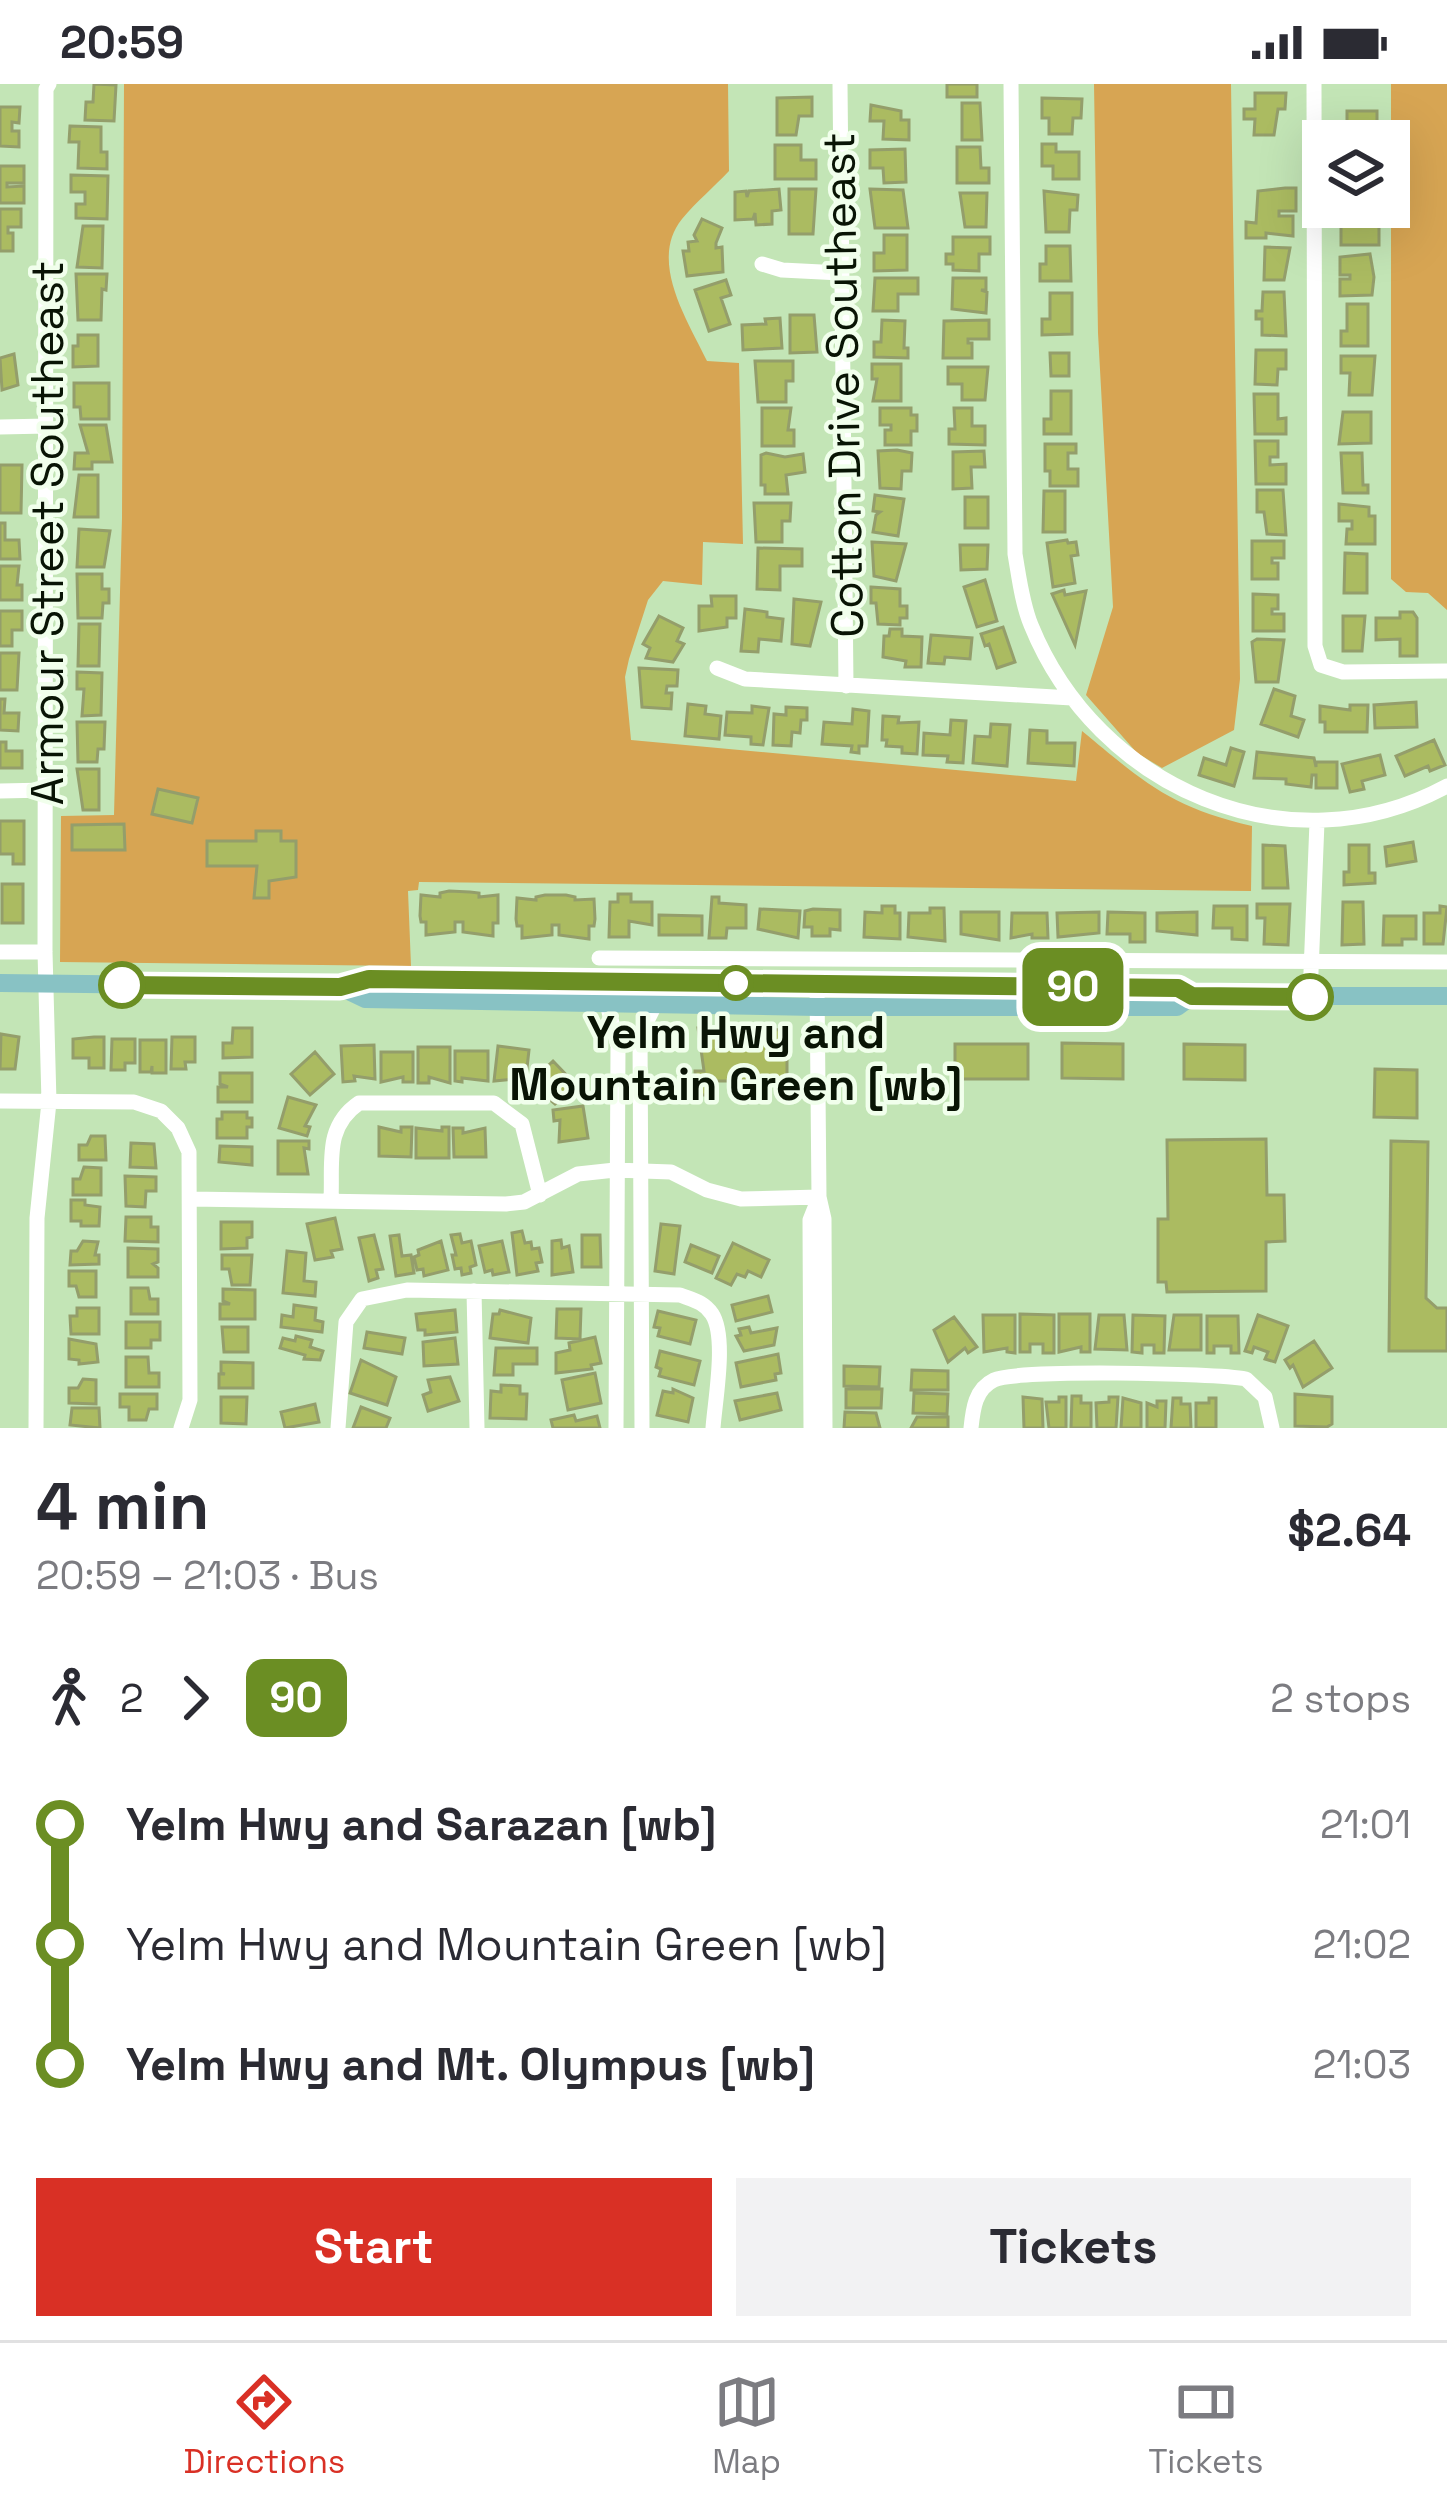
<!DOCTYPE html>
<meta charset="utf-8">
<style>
body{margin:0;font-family:"Space Grotesk",sans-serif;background:#f2f2f3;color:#2b2b33;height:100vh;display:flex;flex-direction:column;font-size:45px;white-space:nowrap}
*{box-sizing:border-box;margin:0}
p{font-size:39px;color:#7c7c81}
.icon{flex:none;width:66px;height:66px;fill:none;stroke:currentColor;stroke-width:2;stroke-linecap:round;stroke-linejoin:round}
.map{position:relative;height:1344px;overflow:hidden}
.details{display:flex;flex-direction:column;background:#fff;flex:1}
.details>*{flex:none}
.badge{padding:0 24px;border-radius:18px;font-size:42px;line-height:78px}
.fabs{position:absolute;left:1302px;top:36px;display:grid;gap:24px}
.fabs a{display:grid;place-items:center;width:108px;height:108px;border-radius:0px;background:#fff;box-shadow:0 12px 48px #0002;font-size:60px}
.map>.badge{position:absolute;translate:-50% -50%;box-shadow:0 0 0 6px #fff}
.legs{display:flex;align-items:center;gap:18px;height:132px;padding:0 36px;font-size:39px}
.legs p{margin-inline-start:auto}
.headline{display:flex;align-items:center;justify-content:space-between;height:204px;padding:0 36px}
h1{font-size:66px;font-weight:800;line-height:90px}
.action{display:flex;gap:24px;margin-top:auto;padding:24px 36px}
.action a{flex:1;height:138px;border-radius:0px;background:#d93025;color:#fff;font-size:48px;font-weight:800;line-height:138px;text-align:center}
.action a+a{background:#f2f2f3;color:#2b2b33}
ul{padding:0 36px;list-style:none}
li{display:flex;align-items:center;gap:42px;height:120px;font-size:45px}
li i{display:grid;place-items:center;width:18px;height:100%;margin:0 15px;background:currentColor}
li i::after{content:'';width:30px;height:30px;margin:-15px;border:9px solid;border-radius:50%;background:#fff}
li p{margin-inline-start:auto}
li:first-child i{background:linear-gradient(#0000 50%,currentColor 0)}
li:last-child i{background:linear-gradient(currentColor 50%,#0000 0)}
.status{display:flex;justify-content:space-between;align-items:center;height:84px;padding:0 60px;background:#fff;direction:ltr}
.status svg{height:33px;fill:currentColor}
.dock{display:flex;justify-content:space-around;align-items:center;height:168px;border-top:3px solid #e1e1e2;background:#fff;font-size:33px;color:#7c7c81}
.dock a{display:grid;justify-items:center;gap:6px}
.dock .selected{color:#d93025}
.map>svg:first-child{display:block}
.green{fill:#d7a553}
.building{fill:#abbb61;stroke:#949e6b;stroke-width:3}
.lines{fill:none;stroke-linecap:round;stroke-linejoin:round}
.minor{stroke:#fff;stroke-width:15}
.major{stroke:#88c2c4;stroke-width:18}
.line-1-casing{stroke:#fff;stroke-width:27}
.line-1{stroke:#6b8e23;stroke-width:18}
.stop-1-dot{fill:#fff;stroke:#6b8e23;stroke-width:6}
.labels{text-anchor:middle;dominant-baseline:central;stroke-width:9;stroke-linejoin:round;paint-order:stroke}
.street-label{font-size:45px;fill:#091405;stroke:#f1ffec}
.stop-label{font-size:45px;font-weight:bold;fill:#091405;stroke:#f1ffec}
</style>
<div class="status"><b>20:59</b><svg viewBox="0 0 49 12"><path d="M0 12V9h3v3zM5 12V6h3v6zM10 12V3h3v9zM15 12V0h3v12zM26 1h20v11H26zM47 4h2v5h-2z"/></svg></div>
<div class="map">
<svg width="1447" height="1344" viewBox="0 0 1447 1344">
<rect width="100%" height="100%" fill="#c3e5b6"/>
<!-- green -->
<path class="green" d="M124,0H728L729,87C714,103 696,118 682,135C648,177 688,237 707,277L739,279L743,460L703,458L702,501L663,497L648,516L629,575L625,593L631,656L1076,697L1082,647C1145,699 1170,723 1252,742L1251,807L419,798L418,806L408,807L411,882L60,878L61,732L114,731L122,434Z
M1094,0H1231L1240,595L1234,646L1162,684L1137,669L1086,611L1113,523L1098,249Z
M1391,0H1447V526L1428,509L1406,508L1391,495Z"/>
<!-- building -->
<path class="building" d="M94,0L116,1L114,37L85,36L86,18H93Z
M947,0H977V13H947Z
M1255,9H1286L1285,25H1278L1274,51H1254L1255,35H1244V25H1255Z
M812,13V32H799L796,51H777V14Z
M1042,14L1082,15L1081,34H1073L1072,50H1049V34H1042Z
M962,19H980L982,56H962Z
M871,21L901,27V36H909V56L883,55L884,37H870Z
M0,23H20L19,39L12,38V47H19V63L0,62Z
M1347,27H1377V57H1341V47H1354V42H1347Z
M70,42L101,43V68H107V85L78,84L79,58H69Z
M1042,60H1056V68H1079V95H1053V82H1042Z
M775,61H801V76H816V95H775Z
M957,63H980L981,84H989V99H957Z
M905,65L906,98L884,99L883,84H870V66Z
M0,82H24V99H7V103L24,102V119H0Z
M71,91L108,92L107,135L76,134V120H85V108H71Z
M1285,104H1296V127H1279V132H1293V152L1266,149V154H1246V138L1256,139L1258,107Z
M779,105L781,126L772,127V140L756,141L755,129L753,135L735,136V108L746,107L747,113L749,107Z
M789,105H816L813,150H789Z
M870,105L903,106L908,144H875Z
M1044,107L1078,111L1077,126H1070L1069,148H1046Z
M960,109H987L986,143H965Z
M0,125H21V143H8V149H13V167H0Z
M1354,126H1379V161H1341V142H1354Z
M702,135L722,144L716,159V164L722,163L723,188L687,192L683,167H689L688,158L697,157L694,151Z
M83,142H103L102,184L77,183Z
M884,151H907V186L874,187V169H884Z
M953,153H990V170H979V187L953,186V180H946V170H953Z
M1046,162H1070L1071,197H1040V180H1046Z
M1265,163L1290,164L1284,196H1264Z
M1370,170L1374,193L1372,211L1340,212V195H1350V191H1340V173Z
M76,190H107L106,206L102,205L101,236H78Z
M875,194H918V210H898V227H873Z
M953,194H986V206H981L987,208L986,229L952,225Z
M726,196L731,211L721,214L730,240L709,247L695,206Z
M1263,208H1284L1286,252L1262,251V235H1256V227H1262Z
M1050,209H1072V250L1042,251V235H1050Z
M1347,220H1368V262H1341V247H1347Z
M790,231H814L817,268L790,269Z
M780,234L782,264L743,266L742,241L766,240L765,235Z
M882,236L905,237L904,264H908V274L874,273V258H881Z
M989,236V255H968V259H972V274H943L944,237Z
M78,251H98V282L73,283V262H78Z
M1256,266H1286V285H1278L1277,301L1255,300Z
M1050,269H1069V292H1051Z
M14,270L18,301L2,306L0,274Z
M1341,272H1375L1372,311H1349L1350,289H1341Z
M755,277H793V297H786V318H758Z
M872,280H901V317H873L877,295H872Z
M948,283H988L985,316H962V300H948Z
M74,299H109V335H81L80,323H74Z
M1051,307H1071V350H1044V335H1051Z
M1254,310H1278V335L1286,334V350H1255Z
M762,324H791L788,346H794V362H762Z
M880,324H911V331H917V347H911V361H885V346H891V341H880Z
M954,324H972V342H985V361L949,360V345H955Z
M1343,328H1371V359L1339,360Z
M80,341H106L112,378H92V385H74L75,369H88Z
M1255,357H1278V373H1270V381L1286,380V400H1256Z
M1045,360H1076V369H1068V385H1078V402H1050V387H1045Z
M897,366L912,369L911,387H902L901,405L880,404L878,367Z
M984,367L985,383H971L972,404L953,405V368Z
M766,369L785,373L803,370L805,388L786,391L788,410H765V401H761V371Z
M1341,369H1362L1363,401H1368V409H1343Z
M0,381H22L21,429H0Z
M79,391H98V433H74Z
M1257,406H1283L1286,451L1267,450L1264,428H1257Z
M1044,407H1065V448H1043Z
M875,411L904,415L898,452L873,448L876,431L880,428L873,427Z
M965,413H988V444H965Z
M754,419H791L790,437H782V458H756Z
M1339,420L1369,423V432H1375V460H1346L1347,445H1352V437H1339Z
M0,439H5V456H19L20,475H0Z
M79,445L110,447L104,483H77Z
M1067,456L1068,459L1076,458L1078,471L1071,472L1075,499L1053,503L1047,459Z
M1252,457H1284V474H1272V479H1278V495H1252Z
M872,458L906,460L896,497L874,492Z
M960,461H988L987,485L961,486Z
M758,464L802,465V482H780V506L757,505Z
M1345,469L1367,470V509H1344Z
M0,482H19L17,501H22V516H0Z
M77,490H102V505H109V519H103L102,534H78Z
M985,496L997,537L977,543L964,503Z
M871,503L900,505V522H907V534H900V541L878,540L876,519H871Z
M1064,506L1065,511L1086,507L1075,561L1052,510Z
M1253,510L1278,511V525H1272V530H1284V547H1253Z
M711,512H736V534H727V543L699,547V522H712Z
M794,515L821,518L810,562L792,560Z
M745,525L767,528V533L783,535L781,557L759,555L758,568L741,567Z
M0,527H22V546H12V562H0Z
M1400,528H1413L1417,534V572H1400V555L1376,556V534H1400Z
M659,532L683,544L677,557L684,560L673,578L646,574L650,564L643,560Z
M1343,532H1365L1362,567H1343Z
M79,540H100L99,582H78Z
M1003,543L1015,578L997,584L989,560L985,562L981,550Z
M890,545H902V552L922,553L921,583H905L906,577L883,573L884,552H889Z
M931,551L972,554L970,575L945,573L944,580L928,579Z
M1257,555L1284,556L1278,598H1256L1252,558Z
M0,569H19L17,606H0Z
M639,584L678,586L677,602H667L666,609H672L671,625L642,623Z
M77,588L102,589L101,631L82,632L84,605H77Z
M1274,605L1295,612L1291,632L1304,636L1298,653L1261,640Z
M0,615H5L4,629H19L18,647L0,646Z
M1416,618L1417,643L1375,644L1374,621Z
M688,620L706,622L705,630L721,632L719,655L685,652Z
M1350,621H1368L1367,648H1325V638H1320V622L1350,626Z
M752,622L769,624L763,661L751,660V653L725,651L727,628L752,629Z
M786,623L807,624V636H801L800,649L792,648L791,662L773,661L774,630L786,631Z
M853,625L869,627L867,662H859V669L851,668L852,662L822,660L824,638L852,640Z
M883,632L899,633L898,639L919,638L917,670L902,669V663L886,662L887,656H882Z
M951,636L966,637L963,679L947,678L948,672L923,671L924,649L950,651Z
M77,638H105L104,665H98L97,678H78Z
M991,640L1010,641L1007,682L973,679L975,652L990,653Z
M1030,646L1047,647V659H1075L1074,682L1028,679Z
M1434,656L1445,681L1430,687L1428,682L1405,692L1396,672Z
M0,658H6V667H22V684H0Z
M1231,664L1244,668L1234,702L1199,691L1204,674L1226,681Z
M1257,668L1314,674L1316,683V678H1337V704H1316V691H1312L1311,703L1286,700V695L1254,694Z
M1380,671L1385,691L1362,697L1364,705L1350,708L1342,680Z
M77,685H99V726H83Z
M158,705L198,714L192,739L152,730Z
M0,737H24V780H13V770H0Z
M124,740L125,766H72V741Z
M256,747H281V757H296V793L269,797V814H254L257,782H207V757H256Z
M1413,758L1416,777L1387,782L1385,763Z
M1263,761L1285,762L1288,804H1263Z
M1349,761H1369V789H1375V799L1344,801V788H1349Z
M2,800H23V839H2Z
M449,807L470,808L479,809V813L498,811V839H493V852L463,848V838H455V848L426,851V838H421L420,832L421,811L440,813V809Z
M618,810H631V818H652V841L629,837V853H609L610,818H618Z
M545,811H566L575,813V816L594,815L595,835L594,842H589V855L559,851V841H552V851L522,854V842H517L516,835L517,814L536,816V813Z
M712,813H719V819L746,821V844H727L726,854H709Z
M1343,818H1363L1364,860L1342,861Z
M1257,820H1290L1288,861L1264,860L1265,834H1257Z
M882,822H895V829H900V855L864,853L865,828L882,829Z
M1214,822H1247V856L1232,855V844H1213Z
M1440,822L1447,823L1443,860H1424V829H1440Z
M930,824H944L945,857L908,853L909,829H930Z
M760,825L800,827L798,854L758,845Z
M813,825L840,826V846L830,845V852H812V843H804L805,827Z
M961,828H999V856L961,850Z
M1099,828V849L1058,853L1057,829Z
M1108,828L1145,829V858H1130V850H1107Z
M1197,828V851L1157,847V829Z
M1012,829H1047L1048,854H1032V850L1011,854Z
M659,831L702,832V851H659Z
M1384,832H1416V855H1402V861H1383Z
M233,944H252V973L223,974V959H232Z
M698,944L788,946L787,964H783L787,969V997H715V1011H695V987H704Z
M1,950L19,953L15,985H0Z
M94,953H104V984H89V974H73V955Z
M172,953H195V978H185L186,985H171Z
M112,955H135V979H125V986H111Z
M140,956H166V989H152V982L151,988H140Z
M1062,959L1123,960V995L1062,994Z
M955,960H1028V995H955Z
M1184,960L1245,961V996L1184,995Z
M374,961L375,995L354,992L355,997L343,998L341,962Z
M498,962L529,966L525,1002L514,1000L515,995L494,997Z
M418,963H450V999L429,993V999H418Z
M455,967H488V997L462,994V998L455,997Z
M315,968L334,990L310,1011L291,990Z
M381,968H413V998H403V993L381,998Z
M553,977L576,1001L555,1020L530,999Z
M1375,985L1417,986V1034L1374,1033Z
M220,989H252V1018H218V1003H228L220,1000Z
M288,1013L316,1021L305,1042L310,1043L307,1052L279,1044Z
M583,1022L588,1054L559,1058L560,1036L554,1037L553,1026Z
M222,1028H247V1034H252V1043H247V1054H217V1035H222Z
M379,1043L401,1048V1043H412L411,1073L379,1072Z
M442,1043H449V1074H416V1044L442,1047Z
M453,1044H463V1049L485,1044L486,1073H454Z
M91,1052H105L106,1076H79V1061H87Z
M1266,1055L1267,1111H1284L1285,1157L1266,1158V1207L1167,1208L1166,1198H1158V1135H1168L1167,1056Z
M278,1057H309V1065L304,1064L308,1090H278Z
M1391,1057L1428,1058L1426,1214L1437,1224H1447V1267H1389Z
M131,1059L154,1060L156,1084L130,1083Z
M220,1062L252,1063V1081L219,1078Z
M84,1083L101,1084V1111H73V1095H80Z
M125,1092L156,1093V1107H146L145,1123L126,1122Z
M71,1116H85V1121L100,1123L99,1142H81V1137H71Z
M126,1133H151V1143H158V1158L125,1157Z
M335,1134L342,1165L331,1167L333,1173L315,1176L307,1140Z
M221,1138H252V1153L247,1154V1164L221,1165Z
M661,1140L680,1142L674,1190L655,1187Z
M522,1147L525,1159L531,1158L532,1165L539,1164L542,1178L536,1179L538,1187L517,1191L512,1149Z
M460,1150L462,1159L471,1157L476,1181L470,1183L471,1189L462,1191L461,1184L455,1185L452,1171H456L451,1151Z
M374,1151L383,1185L376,1186L378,1194L369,1197L359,1154Z
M399,1151L402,1172L411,1171L414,1189L396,1192L390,1152Z
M582,1151H600L601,1183H582Z
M561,1156L562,1164L569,1162L573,1188L552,1191V1157Z
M83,1157L98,1158L95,1171H99V1180L70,1181L71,1167H77Z
M441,1157L448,1186L424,1192L423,1185L417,1186L414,1173L419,1171L418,1166Z
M502,1157L509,1188L493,1191L492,1186L485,1188L479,1162Z
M733,1159L769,1176L761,1193L748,1187L745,1193L737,1190L731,1201L716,1194Z
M691,1161L719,1172L712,1189L685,1178Z
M128,1164L158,1165V1178L153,1180L158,1184V1193H128Z
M287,1167L306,1169L304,1197L316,1198L315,1212L283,1209Z
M222,1171H252L250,1201H232L229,1185H222Z
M69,1187H96V1213H79L76,1202H69Z
M131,1204H148L150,1215H158V1230H131Z
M223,1205L255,1206V1235H220V1220H230L223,1217Z
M768,1212L772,1228L736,1237L732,1221Z
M294,1221L316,1224L315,1236L323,1238L322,1248L281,1243L282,1231L293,1233Z
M77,1224H99V1250H71L70,1232H77Z
M557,1225H581L580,1255L556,1254Z
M455,1226L457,1248L425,1251V1246H418L416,1230Z
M500,1226L531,1234L528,1259L490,1254L493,1230H499Z
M658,1227L696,1236L690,1260L658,1252L660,1244L654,1243Z
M1020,1230L1054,1231V1269H1043V1260H1030V1268H1020Z
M1059,1230H1090V1268H1081V1263L1059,1268Z
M983,1231H1015V1269L1007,1268V1264L984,1268Z
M1099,1231H1124L1127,1266L1095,1265Z
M1133,1231L1165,1232L1164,1269H1154V1261H1142V1269L1132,1268Z
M1174,1231H1201V1266H1169Z
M1258,1231L1288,1242L1275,1278L1265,1275L1268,1268L1254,1263L1252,1269L1245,1267Z
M1207,1232H1238L1239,1269H1231V1262H1214V1269H1207Z
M954,1233L977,1263L968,1269L965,1264L948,1278L934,1246Z
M126,1238H160V1256H151V1264H126Z
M222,1243H248V1268H224Z
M749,1243L751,1249L777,1244L774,1261L744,1267L736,1252L741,1251L739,1245Z
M367,1248L405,1254L402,1270L364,1264Z
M296,1252L312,1256L310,1263L323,1267L320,1276L304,1275L305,1271L280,1264L283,1254L295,1257Z
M595,1253L601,1279L591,1281L592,1285L556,1289V1269L570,1266L569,1259Z
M455,1254L458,1280L424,1282L423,1258Z
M69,1255L96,1260L98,1278L79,1280V1276L69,1275Z
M1314,1257L1332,1284L1303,1303L1293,1281L1290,1284L1285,1276Z
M496,1264H537V1280H513V1291H494Z
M660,1267L700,1277L694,1301L659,1292L661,1285L656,1283Z
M778,1270L781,1289L775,1290L776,1296L741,1303L736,1279Z
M126,1273H148L149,1289H159V1303H126Z
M361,1276L396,1293L387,1321L350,1309Z
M221,1278L253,1279V1304H219V1290H225L221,1289Z
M844,1282L880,1283L879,1303L844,1302Z
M912,1286L948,1287V1306H911Z
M595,1289L601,1319L568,1326L562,1296Z
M450,1293L459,1317L428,1327L423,1311L431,1308L428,1296Z
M83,1295L96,1296V1320L69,1319V1304H78Z
M501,1301L520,1302V1310H527L526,1335L490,1334L491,1307L501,1308Z
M673,1305L693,1314L688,1338L657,1331L663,1307L673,1309Z
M846,1305H882L881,1324H846Z
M777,1309L781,1326L740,1336L735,1317Z
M914,1309L948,1310L947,1330L913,1329Z
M120,1310H157V1325H149L146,1336H129V1323H120Z
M1295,1310L1332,1313V1340L1327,1343L1295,1342Z
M1072,1312H1081V1319H1091V1344H1071Z
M221,1313H247L246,1340L221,1339Z
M1023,1313L1042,1315L1043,1344H1024Z
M1059,1313H1066V1344H1049L1046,1318H1059Z
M1109,1313H1118L1116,1344H1097L1096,1319L1109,1318Z
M1123,1314L1141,1319V1344H1121Z
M1173,1314H1181V1320H1190L1191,1344H1171Z
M1209,1314H1216V1344H1196V1319H1209Z
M1157,1317H1166L1165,1344H1147V1319L1157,1323Z
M315,1320L319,1338L285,1344L281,1328Z
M361,1323L390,1334L386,1344H353Z
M72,1324H99L100,1344L70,1341Z
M845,1328L876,1329L880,1344H844Z
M574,1331L576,1337L597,1332L600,1344H553L551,1336Z
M917,1333H948V1344H911Z"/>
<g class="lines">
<!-- minor -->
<path class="minor" d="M840,0L846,602
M1011,0L1015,470C1019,493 1022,519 1031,541C1097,704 1288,788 1447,702
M1314,0L1315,562L1321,581L1343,588L1447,587
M762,180L782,186L841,189
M0,343L47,342
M717,584L745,595L1072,614
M0,707L48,706
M0,868H45
M599,874L1447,878
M817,901L819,1113L824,1135L825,1344
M1310,913L1317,738
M607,920L618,962L616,1344
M0,1017L134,1018L161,1027L178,1044L189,1068L190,1316L181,1344
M190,1115L506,1120L524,1118L578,1090L615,1086L671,1088L707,1106L741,1115L819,1113
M331,1116C333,1078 324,1043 359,1019H494L522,1040L540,1111
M474,1207L477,1344
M36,1344L37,1134L49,1018L45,868L46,5L49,0
M338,1344L346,1238L362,1215L407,1206L680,1211C693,1216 704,1218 712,1230C727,1253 715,1316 713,1344
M642,1344L640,951L655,921
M811,1344L810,1136L818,1116
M971,1344C973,1325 975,1305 994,1296C1017,1285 1214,1289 1246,1295L1265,1313L1272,1344"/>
<!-- major -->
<path class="major" d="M0,899L340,903L369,895L1178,904L1192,912H1447
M340,903L365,915L817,923H1177L1192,912"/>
</g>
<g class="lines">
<!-- line-1 casing -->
<g class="line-1-casing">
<path id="line-1" d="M122,901L340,903L369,895L1178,904L1192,912L1310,913"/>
</g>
<!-- line-1 -->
<use href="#line-1" class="line-1"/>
</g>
<!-- markers -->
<g class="stop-1-dot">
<circle cx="736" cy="899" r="15"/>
<circle cx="122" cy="901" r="21"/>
<circle cx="1310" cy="913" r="21"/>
</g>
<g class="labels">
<!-- street labels -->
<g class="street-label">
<text transform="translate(843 301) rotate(-91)">Cotton Drive Southeast</text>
<text transform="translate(47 449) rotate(-90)">Armour Street Southeast</text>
</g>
<!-- stop labels -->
<g class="stop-label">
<text x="736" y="948">Yelm Hwy and<tspan x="736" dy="52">Mountain Green [wb]</tspan></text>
</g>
</g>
</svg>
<div class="fabs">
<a><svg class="icon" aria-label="layers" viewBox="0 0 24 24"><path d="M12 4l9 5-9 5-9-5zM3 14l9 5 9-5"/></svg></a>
</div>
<b class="badge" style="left:1073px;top:903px;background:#6b8e23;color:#fff">90</b>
</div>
<section class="details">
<div class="headline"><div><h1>4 min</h1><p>20:59 – 21:03 · Bus</p></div><b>$2.64</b></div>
<div class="legs"><svg class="icon" aria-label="walk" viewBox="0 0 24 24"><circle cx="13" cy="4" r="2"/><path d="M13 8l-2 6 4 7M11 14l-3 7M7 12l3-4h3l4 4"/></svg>2<svg class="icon" aria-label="forward" viewBox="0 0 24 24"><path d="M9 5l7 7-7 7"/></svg><b class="badge" style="background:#6b8e23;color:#fff">90</b><p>2 stops</p></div>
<ul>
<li><i style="color:#6b8e23"></i><b>Yelm Hwy and Sarazan [wb]</b><p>21:01</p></li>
<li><i style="color:#6b8e23"></i><span>Yelm Hwy and Mountain Green [wb]</span><p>21:02</p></li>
<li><i style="color:#6b8e23"></i><b>Yelm Hwy and Mt. Olympus [wb]</b><p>21:03</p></li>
</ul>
<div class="action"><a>Start</a><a>Tickets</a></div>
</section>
<nav class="dock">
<a class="selected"><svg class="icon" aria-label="directions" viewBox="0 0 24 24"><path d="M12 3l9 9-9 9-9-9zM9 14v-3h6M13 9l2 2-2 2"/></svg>Directions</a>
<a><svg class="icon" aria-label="map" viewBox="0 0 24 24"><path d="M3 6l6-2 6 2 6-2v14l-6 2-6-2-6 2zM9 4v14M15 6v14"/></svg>Map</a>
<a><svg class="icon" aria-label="tickets" viewBox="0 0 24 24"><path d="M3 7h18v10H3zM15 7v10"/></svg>Tickets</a>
</nav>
